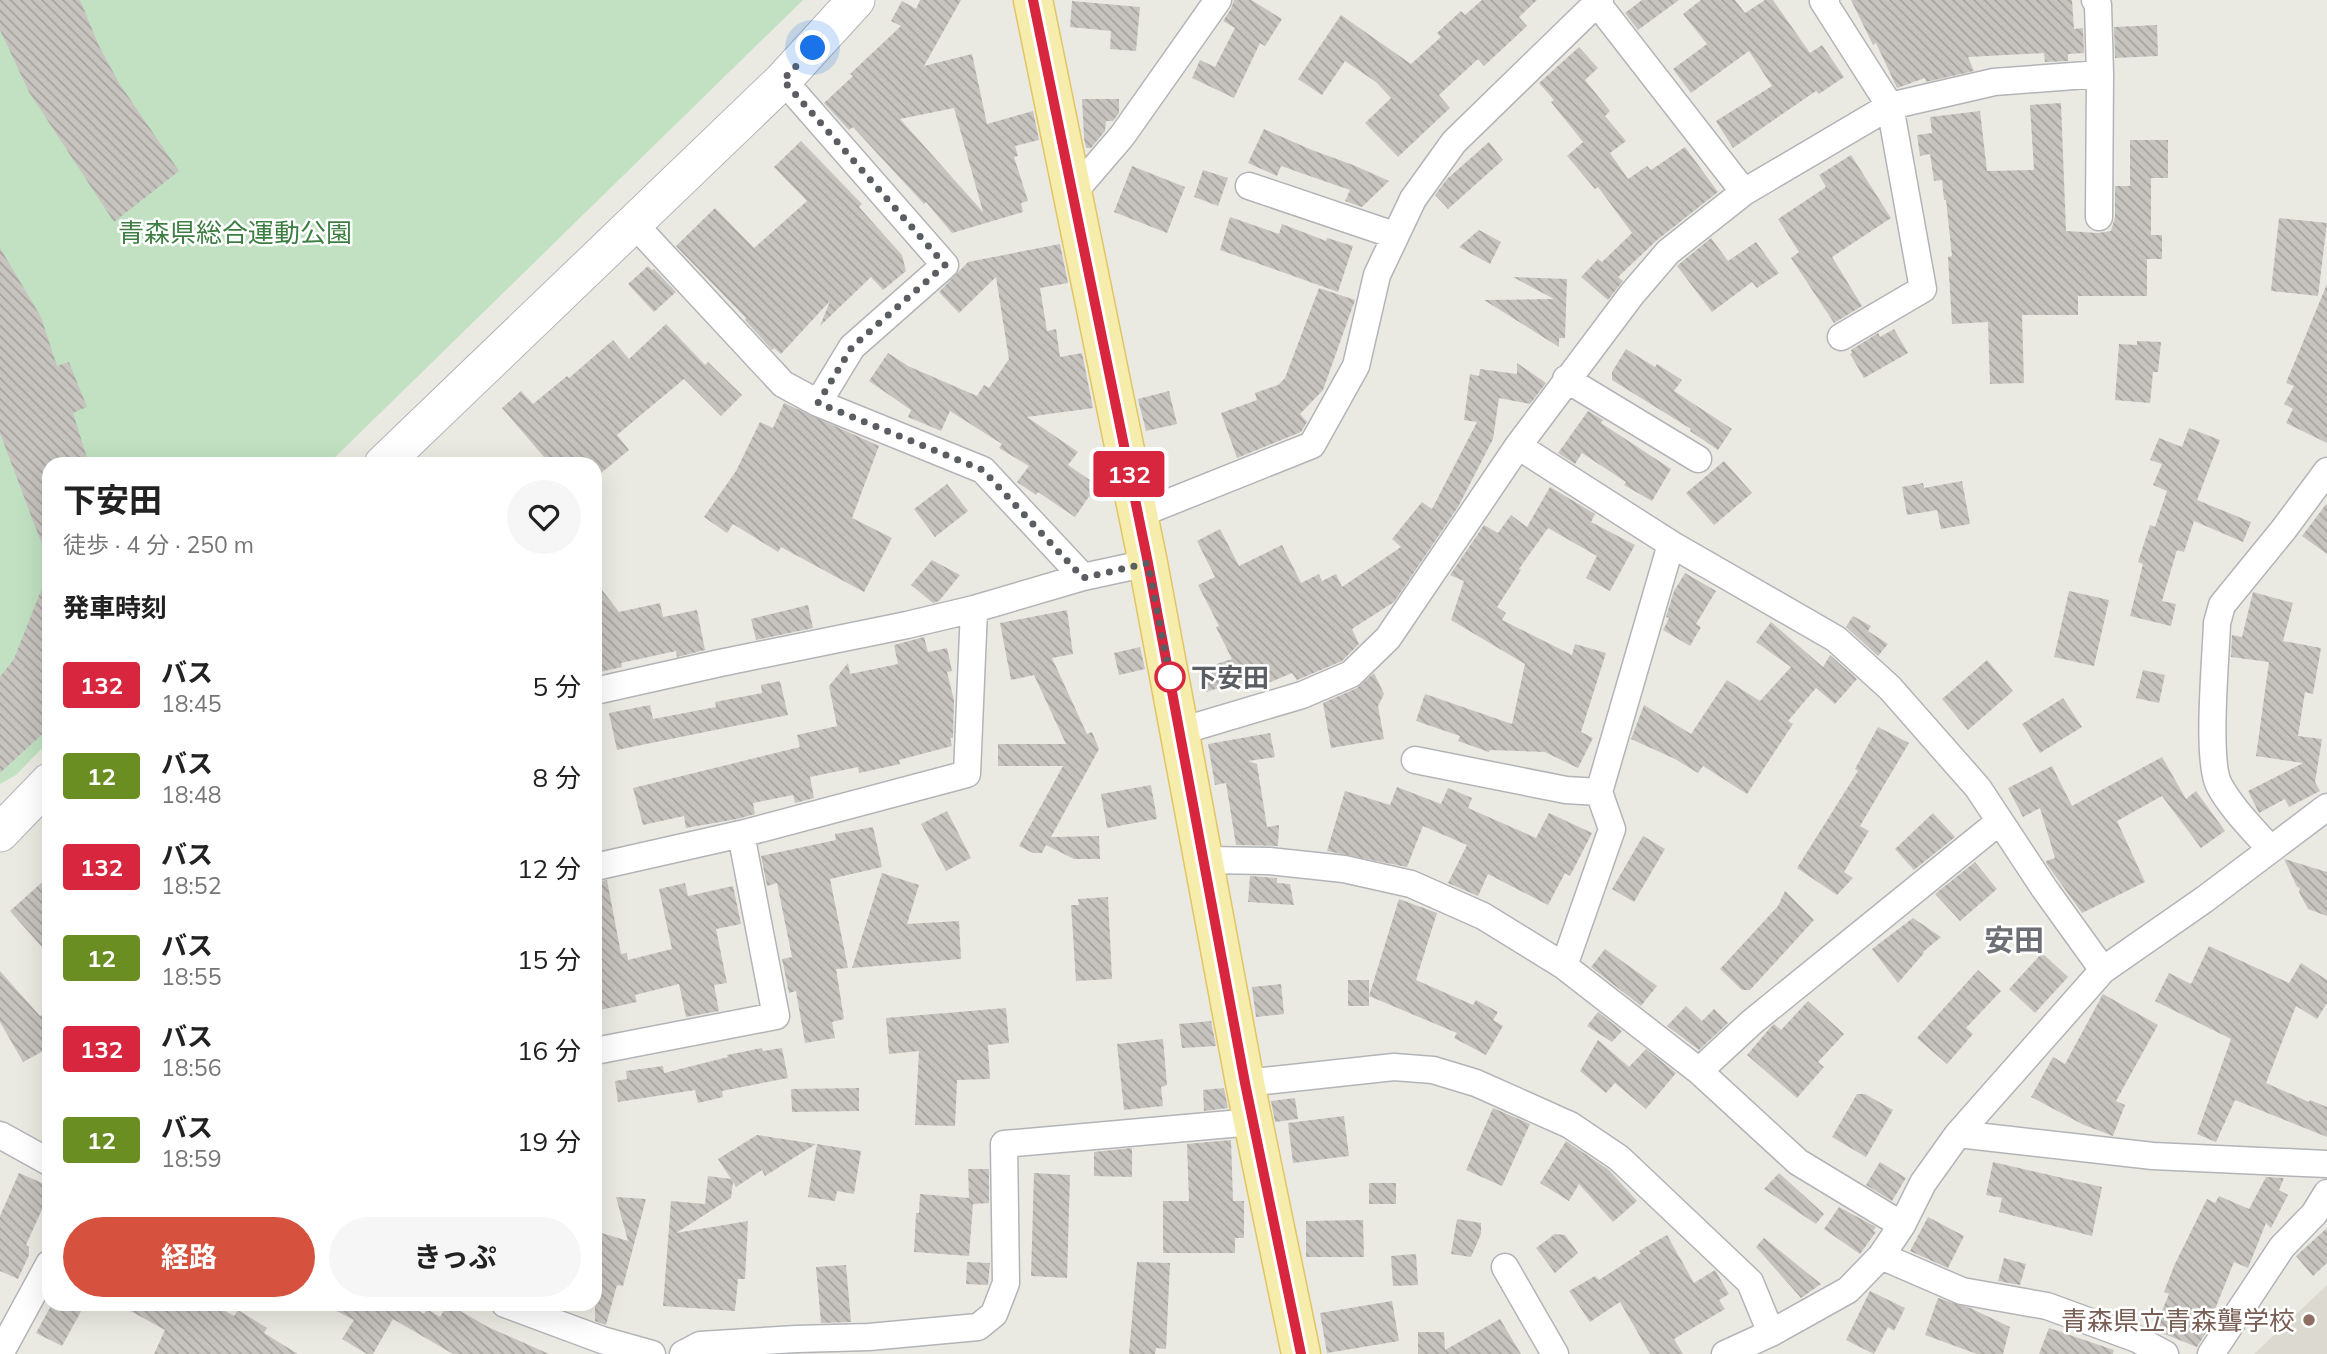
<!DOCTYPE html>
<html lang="ja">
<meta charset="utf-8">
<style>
body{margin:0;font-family:Mulish,"Noto Sans JP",sans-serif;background:#f6f6f6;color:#222;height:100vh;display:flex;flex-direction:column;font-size:26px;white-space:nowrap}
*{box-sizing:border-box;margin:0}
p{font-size:23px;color:#767676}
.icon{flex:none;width:38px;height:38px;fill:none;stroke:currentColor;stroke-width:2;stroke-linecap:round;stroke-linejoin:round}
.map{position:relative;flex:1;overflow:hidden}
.drawer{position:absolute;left:42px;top:457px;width:560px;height:854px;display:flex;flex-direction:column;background:#fff;border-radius:21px;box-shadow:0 7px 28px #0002}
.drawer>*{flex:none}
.badge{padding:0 14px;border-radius:5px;font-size:24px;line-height:46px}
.you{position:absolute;width:35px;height:35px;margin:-18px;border:5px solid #fff;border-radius:50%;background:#1a73e8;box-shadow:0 0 0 10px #1a73e833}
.map>.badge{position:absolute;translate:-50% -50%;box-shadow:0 0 0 4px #fff}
h2{padding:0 21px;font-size:26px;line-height:63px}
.round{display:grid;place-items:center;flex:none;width:74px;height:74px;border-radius:37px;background:#f6f6f6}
.summary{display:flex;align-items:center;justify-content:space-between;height:119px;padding:0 21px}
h1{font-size:33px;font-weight:700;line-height:52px}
.primary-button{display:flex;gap:14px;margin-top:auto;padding:14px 21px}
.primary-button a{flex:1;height:80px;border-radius:42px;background:#d6513e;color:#fff;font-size:28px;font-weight:700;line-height:80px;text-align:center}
.primary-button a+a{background:#f6f6f6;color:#222}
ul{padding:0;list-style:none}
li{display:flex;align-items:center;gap:21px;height:91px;padding:0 21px}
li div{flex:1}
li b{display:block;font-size:26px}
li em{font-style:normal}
li .badge{min-width:77px;font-weight:700;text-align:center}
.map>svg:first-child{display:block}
.education{fill:#dbd9d0}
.green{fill:#c1e1c2}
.building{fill:url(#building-back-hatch);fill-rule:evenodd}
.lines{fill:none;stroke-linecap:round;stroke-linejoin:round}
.street-casing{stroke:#b2b4b8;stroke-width:29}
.secondary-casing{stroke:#b1b4b8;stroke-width:39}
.primary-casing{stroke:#e1c565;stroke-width:41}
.street{stroke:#fff;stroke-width:26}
.secondary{stroke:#fff;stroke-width:37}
.primary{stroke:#f6edad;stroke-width:38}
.line-casing{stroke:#fff;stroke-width:16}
.line{stroke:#d7263d;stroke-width:10}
.walk{stroke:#5a5d61;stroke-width:7;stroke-dasharray:0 12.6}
.stop-dot{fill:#fff;stroke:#d7263d;stroke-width:3.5}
.education-dot{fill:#8d6e63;stroke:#fff;stroke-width:2.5}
.labels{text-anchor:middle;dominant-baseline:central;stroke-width:5;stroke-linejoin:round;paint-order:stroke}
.park-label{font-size:26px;fill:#3d7e43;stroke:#fff}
.stop-label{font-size:26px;font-weight:bold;fill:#5a5d61;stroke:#fff;text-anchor:start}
.education-label{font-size:26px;fill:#785e54;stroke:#fff;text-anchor:end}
.quarter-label{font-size:30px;font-weight:bold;fill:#6c6f73;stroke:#fff}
</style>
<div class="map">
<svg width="2327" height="1354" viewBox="0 0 2327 1354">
<defs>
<pattern id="building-back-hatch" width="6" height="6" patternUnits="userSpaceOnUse" patternTransform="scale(1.75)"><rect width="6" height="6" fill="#c7c4bf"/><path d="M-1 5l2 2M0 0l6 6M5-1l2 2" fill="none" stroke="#a5a29f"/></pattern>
</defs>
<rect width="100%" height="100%" fill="#ebeae2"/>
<!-- education -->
<path class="education" d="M2327,1285V1354H2254Z"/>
<!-- green -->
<path class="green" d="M0,0H803L328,464H49V741L16,775L0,784Z"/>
<!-- building -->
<path class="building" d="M0,0H80L99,46L119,83L179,171L114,222L29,92L0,30Z
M920,0H961L924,66L972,54L987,124L1033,111L1039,140L1015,146L1018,156L1014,157L1028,201L1021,203L1023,212L952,233L926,202L924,204L853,127L849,130L824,103L853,76L850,74L901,26L891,21L902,1L916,9ZM954,108L983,212L900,119Z
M1234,0H1251L1282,19L1265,46L1260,43L1234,98L1192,78L1200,60L1215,67L1235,28L1223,21L1231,9Z
M1482,0H1537L1519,17L1527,26L1484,66L1478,59L1439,95L1450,108L1398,157L1365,123L1391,98L1376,82L1345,61L1322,95L1298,79L1341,15L1411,64L1441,37L1437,33L1461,11L1465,15Z
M1642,0H1679L1638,30L1625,13Z
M1701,0H1735L1745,13L1765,0H1773L1810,53L1822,45L1844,77L1819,94L1816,91L1733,148L1716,121L1772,86L1749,51L1691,93L1673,69L1707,44L1683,14Z
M1851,0H2072L2074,29L2083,28L2084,53L2068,54V61L2045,62L2044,53L1968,57L1974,71L1926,82L1925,78L1897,88L1876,43L1873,45Z
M1072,1L1140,7L1136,51L1110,49L1111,31L1070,27Z
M2157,25L2158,56L2115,58L2114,27Z
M1579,47L1598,68L1585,80L1610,111L1605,116L1626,141L1610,153L1628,179L1647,166L1651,170L1685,147L1718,192L1657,240L1618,277L1623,281L1608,300L1581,277L1598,259L1602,262L1632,233L1598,187L1595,189L1567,156L1583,142L1551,102L1554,100L1539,83Z
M1082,99H1119V113L1113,121H1106L1105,131L1091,148H1086L1084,138Z
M2061,103L2066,231L2098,233L2111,231L2115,217V186H2130V140H2168V178H2151V235H2162V259H2147V296H2078V315H2022L2024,383L1990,384L1988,322L1952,324L1948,257L1952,256L1946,200H1944L1942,180L1934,181L1930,154L1920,156L1917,135L1932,133L1930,117L1980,111L1987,171L2034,170L2030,105Z
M1264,129L1312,150L1353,165L1389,181L1362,207L1345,201L1350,190L1281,166L1277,176L1248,163Z
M801,141L862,204L859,207L902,255L906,271L883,290L871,277L820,326L830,301L781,354L774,348L772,350L745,320L746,318L676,246L715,208L754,248L807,201L774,167Z
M1489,142L1503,160L1448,209L1435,195L1447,179Z
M1851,155L1891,218L1832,257L1862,306L1834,323L1791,258L1799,252L1778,219L1826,187L1819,175Z
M1132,166L1185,187L1167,233L1114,212Z
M1203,170L1228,178L1218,206L1194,197Z
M1230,217L1279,234L1282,224L1326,241L1327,238L1353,246L1338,292L1220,250Z
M2279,218L2327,223L2318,296L2271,291Z
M1479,230L1501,242L1490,264L1459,247Z
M1711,238L1728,261L1756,242L1779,273L1757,288L1752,282L1712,312L1677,266Z
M1060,244L1068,283L1040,288L1047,331L1056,329L1060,357L1082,353L1093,408L1027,417L1078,452L1068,465L1097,485L1075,517L1038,492L1036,495L1017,482L1029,466L999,448L1002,444L950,411L941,431L908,417L911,410L869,381L888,353L908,366L977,396L984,385L989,388L1009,359L996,277L959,313L939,292L968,262Z
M0,248L41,317L57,366L69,362L87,407L73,413L89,464H49V557L47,558L0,433Z
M648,266L652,270L654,269L676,292L654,312L628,284Z
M1513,277L1567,279L1565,338H1559V347L1484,300L1554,299Z
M2327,284V443L2286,423L2293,409L2284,404L2294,386L2286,383Z
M1319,288L1355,300L1323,390L1300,414L1307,422L1301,432L1237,458L1221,413L1257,400L1255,393L1278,385L1285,378Z
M666,324L705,365L708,362L742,395L721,416L684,379L617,435L629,450L595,478V464H550L502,408L521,391L533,404L567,376L569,378L613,340L629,359Z
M1894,329L1908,353L1864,378L1850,354L1852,353L1851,350L1878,333L1880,337Z
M2137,341L2161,342L2158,372H2153L2150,403L2115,400L2119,344L2137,345Z
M1626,349L1655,367L1657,364L1682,380L1674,391L1732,429L1718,450L1690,431L1691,429L1612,380V372Z
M1517,363L1546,383L1530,404L1499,398L1493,439L1458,507L1394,602L1352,629L1359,644L1342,661L1297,680L1292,673L1249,691L1244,680L1206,692L1198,670L1232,659L1216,627L1219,626L1198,585L1215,577L1197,541L1220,529L1239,566L1282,545L1301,583L1319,574L1322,581L1336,574L1342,587L1401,547L1392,539L1422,502L1432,509L1477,422L1464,420L1470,374L1479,376L1480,369L1517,374Z
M1169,391L1177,424L1146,431L1138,399Z
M784,403L879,446L852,518L892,538L864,592L781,547L778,552L733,524L727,533L704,517L736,471L760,422L773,428Z
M1588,411L1603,420L1601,423L1671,469L1652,501L1624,485L1626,482L1582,453L1575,464L1558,453Z
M2189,428L2220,440L2197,500L2251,522L2243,542L2194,521L2184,552L2177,550L2162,601L2176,604L2171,626L2130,616L2143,564L2138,562L2150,525L2155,527L2167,491L2153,485L2162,464L2150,460L2159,438L2182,447Z
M1724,461L1752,493L1714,525L1686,493Z
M1962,481L1970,524L1941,529L1937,510L1907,515L1902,487L1923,483L1924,488Z
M947,484L968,511L935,537L914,509Z
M1550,487L1595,514L1591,522L1635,545L1610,591L1586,578L1597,556L1548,528L1519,569L1521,570L1497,607L1506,613L1502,620L1572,655L1575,644L1606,653L1581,732L1593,738L1578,768L1545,752L1490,750L1489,752L1458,741L1460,736L1416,721L1425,694L1512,724L1525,664L1451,620L1464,581L1450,575L1484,525L1498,533L1511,515L1527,527Z
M2327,503V554L2302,536Z
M932,560L960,575L939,601L933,603L911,585Z
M1685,573L1716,591L1696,624L1701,627L1690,646L1663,630L1669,618L1666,617L1674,591Z
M46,578L49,579V728L0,773V677L14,659Z
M595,581L619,612L660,603L663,617L697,610L705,650L677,657L676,651L621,663L622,667L595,673Z
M2069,591L2109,600L2094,666L2054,657Z
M2253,592L2293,603L2283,641L2321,648L2313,694L2305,692L2298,736L2322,739L2315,782L2320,791L2289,807L2285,799L2259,813L2248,791L2303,763L2256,756L2269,662L2231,657L2232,635L2242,637Z
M808,605L813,628L756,640L751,619Z
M1067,610L1073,654L1052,658L1087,734L1092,732L1099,749L1051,837L1099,836L1100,859H1074L1046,845L1042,853H1033L1019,846L1063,766H998V744H1066L1034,675L1011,680L1000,623Z
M1853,616L1871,626L1868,631L1888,644L1878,656L1846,627Z
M1771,622L1823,667L1830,655L1857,679L1835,704L1816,688L1788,721L1793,724L1747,794L1703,766L1698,773L1675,759L1631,739L1644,705L1691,734L1727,680L1760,701L1791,667L1756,642Z
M924,637L928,652L947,648L952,671L947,672L954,700L953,738H950L952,746L899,760L900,764L859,773L858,767L810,777L814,798L795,803L793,795L753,803L755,814L737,819L686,828L684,816L643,825L633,788L800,747L797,735L837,726L829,686L848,663L850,674L898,664L894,645Z
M1140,647L1145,669L1119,675L1114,653Z
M1987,660L2013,691L1968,730L1942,699Z
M2143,670L2165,675L2159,703L2136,698Z
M1374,673L1384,694L1378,706L1384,739L1331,748L1323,703L1357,688Z
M780,681L788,715L617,750L609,713L650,705L653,719L716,707L715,702L762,693L761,685Z
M2063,698L2082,727L2040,753L2022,724Z
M1878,727L1909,743L1860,826L1869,831L1844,872L1853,878L1837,895L1797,868L1858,771L1855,769Z
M1270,733L1275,757L1248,761L1257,764L1267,827L1279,825L1278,846L1236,845L1226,783L1215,785L1208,744Z
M2162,757L2186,799L2196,791L2225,831L2201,848L2162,796L2117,821L2145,882L2082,913L2046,863V861L2055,858L2040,808L2023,817L2008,788L2052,766L2072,806Z
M1151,785L1157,819L1107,828L1101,794Z
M1397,787L1441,804L1448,788L1472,798L1468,808L1536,838L1549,813L1592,833L1570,876L1565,873L1548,905L1488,874L1478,896L1448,883L1467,845L1423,826L1407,867L1327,851L1345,791L1390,805Z
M947,811L971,858L946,871L921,824Z
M1933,813L1955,837L1914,870L1895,849Z
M873,827L882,867L830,879L848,968L836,969L844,1019L832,1022L835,1038L805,1043L796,991L789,993L782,959L792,957L777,883L767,886L761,856L836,840L835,834Z
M1643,836L1665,849L1634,902L1612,889Z
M2284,859L2327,872V916L2308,909L2299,892L2300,888L2297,887Z
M1975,862L1997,889L1960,921L1935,894Z
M882,873L919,885L907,924L959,921L961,959L852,968Z
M49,876V955L10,911Z
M1250,876L1277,878V883L1290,884L1294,905L1248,902Z
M607,880L621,954L627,953L628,960L672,949L659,889L685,883L688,896L733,886L741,924L716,929L727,983L714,985L719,1011L686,1017L679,984L635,995L637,1002L595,1011V882Z
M1785,891L1814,920L1750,990H1742L1720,969L1778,906Z
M1108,897L1112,979L1076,981L1071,905H1079L1078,899Z
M1399,899L1437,913L1416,980L1473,1005L1476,1000L1498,1012L1493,1020L1503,1026L1486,1055L1454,1038L1457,1033L1369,996Z
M1913,918L1941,937L1923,952L1924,953L1898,983L1872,949Z
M2209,946L2289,983L2301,963L2327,980V1003L2317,1019L2296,1006L2266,1083L2309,1102L2310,1100L2327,1107V1137L2235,1100L2216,1142L2197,1134L2231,1039L2155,1001L2169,973L2191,984Z
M1605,949L1657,986L1641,1006L1591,967Z
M2042,953L2068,977L2035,1013L2009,989Z
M1978,970L2001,991L1966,1028L1973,1034L1947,1064L1917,1038Z
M0,971L40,1016L49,1011V1048L23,1062L0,1022Z
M1348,980H1369V1006H1348Z
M1281,984L1284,1014L1256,1017L1252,987Z
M2103,994L2158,1025L2116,1101L2125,1105L2113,1136L2084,1125L2031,1097L2053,1057L2065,1064Z
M1808,1001L1844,1034L1818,1062L1824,1067L1797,1098L1747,1055L1770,1028L1774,1024L1781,1030Z
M1686,1006L1702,1021L1714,1009L1728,1023L1699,1050L1667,1026Z
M1006,1008L1009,1043L988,1045L990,1079L957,1080L955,1126L915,1125L919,1051L889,1054L886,1018Z
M1598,1012L1622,1031L1612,1042L1587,1026Z
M1211,1021L1216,1046L1182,1048L1179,1024Z
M1163,1039L1167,1085L1161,1087L1163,1106L1124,1110L1117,1044Z
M1598,1040L1629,1067L1646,1049L1676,1073L1646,1109L1615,1083L1606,1093L1580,1071Z
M762,1048L763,1051L782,1048L788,1078L722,1091L723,1097L698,1103L695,1090L618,1102L615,1081L627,1079L626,1071L663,1066L664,1073L728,1057L727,1055Z
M859,1088V1111L792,1112L791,1089Z
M1224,1088L1228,1108L1204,1111L1203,1090Z
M1857,1094H1865L1893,1110L1866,1157L1832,1137Z
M1295,1098L1298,1119L1275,1122L1271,1101Z
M1493,1108L1530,1124L1502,1186L1466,1170Z
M1344,1116L1349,1156L1293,1163L1288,1123Z
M757,1135L816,1144L765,1176L762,1170L736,1187L733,1182L731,1198L676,1233L748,1221L745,1279H738L735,1311L663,1306L671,1201L705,1204L708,1176L731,1179L718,1159Z
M1231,1140L1233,1201H1244V1238H1235V1253H1163V1201H1189L1187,1144Z
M1566,1141L1609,1170L1637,1201L1613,1222L1579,1184L1569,1201L1540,1183Z
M817,1144L861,1151L854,1194L837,1191L835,1201L808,1197Z
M1132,1148V1177L1094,1176V1152Z
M1880,1162L1906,1178L1892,1201L1866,1185Z
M1993,1162L2102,1187L2092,1236L1999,1212L2002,1198L1986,1195Z
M968,1169H989V1203L973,1204L969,1256L914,1252L916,1213H919L920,1194L969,1198Z
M19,1173L49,1186V1194L26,1245L29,1247V1255L18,1279L0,1271V1216Z
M1034,1173L1070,1175L1067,1278L1031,1276Z
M1779,1173L1824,1214L1816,1224L1764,1189Z
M2266,1177L2284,1178L2279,1190L2288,1195L2271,1228L2266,1223L2248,1268L2234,1262L2207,1329H2208L2197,1347L2154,1330L2169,1294L2164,1292L2174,1266L2207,1199L2215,1203L2219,1196L2249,1209Z
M1369,1183H1396V1204H1369Z
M616,1197L646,1199L623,1286L617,1285L606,1325L595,1321V1231L628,1241Z
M1839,1207L1876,1227L1873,1231L1876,1232L1860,1254L1824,1229Z
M1928,1217L1964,1236L1948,1268L1910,1251Z
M1457,1219L1481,1223V1234L1471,1257L1451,1254Z
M1363,1220L1364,1257H1306V1221Z
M2327,1228V1263L2313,1276L2296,1256Z
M1555,1234L1565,1235L1578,1253L1555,1273L1536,1248Z
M1667,1235L1694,1283L1715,1270L1729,1294L1719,1300L1725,1309L1674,1339L1683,1354H1650L1620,1302L1590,1322L1569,1291L1595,1276L1599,1280L1641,1253L1639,1251Z
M1764,1238L1821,1284L1801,1298L1756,1247Z
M1416,1254L1418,1285L1393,1286L1391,1256Z
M2004,1258L2026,1264L2020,1285L1998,1281Z
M967,1262L990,1263L988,1285L966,1284Z
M1137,1262L1170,1263L1166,1349L1156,1348L1155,1354H1129Z
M846,1265L851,1322L821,1323L816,1267Z
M1870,1291L1905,1308L1894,1331L1888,1327L1874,1354L1846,1340Z
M1938,1298L1970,1308L2010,1327L2003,1354H1977L1925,1335Z
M1392,1301L1399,1341L1327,1353L1320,1313Z
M52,1304H85L62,1346L36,1333Z
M118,1304H213L234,1316L238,1310L267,1328L264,1333L298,1354H154L165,1330Z
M323,1304H407L424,1314L427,1309L440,1317L448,1304L488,1327L549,1354H453L393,1319L373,1354H367L342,1339L354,1320Z
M1500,1319L1521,1354H1418V1332H1444L1445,1350Z
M2049,1328L2114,1350L2113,1354H2039Z"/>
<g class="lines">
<!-- street casing -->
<g class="street-casing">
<path id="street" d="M1826,0L1823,1L1890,106L1923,289L1841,337
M1597,3L1744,192
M783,80L945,265L852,347L818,403
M1249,186L1394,235
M1073,193L1122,136L1218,0
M2099,217L2100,74
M635,225L783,384L818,403L983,470L1083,577
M1566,379L1698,459
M1518,446L1671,544L1836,639L1890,688L1978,788L2044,888L2103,970
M1137,515L1312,445L1356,366L1377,275L1413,199L1454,142L1600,0
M595,691L720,663L907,625L974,609L1083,577L1148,563
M1181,731L1302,695L1351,674L1388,638L1518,446L1632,294L1668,252L1744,192L1890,106L1994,82L2100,74L2098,5L2095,0
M1415,760L1566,790L1599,792
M2270,849C2253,829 2232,809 2219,785C2206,760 2216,657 2217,623L2222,605L2284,529L2327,471
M1205,860L1269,861L1344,869L1411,884L1483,916L1564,966L1699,1071L1798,1162L1902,1225
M595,867L741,834L967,774L974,609
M1564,966L1612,829L1599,792L1671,544
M595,1051L776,1016L741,834
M1699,1071L1752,1022L2000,821
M1245,1083L1394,1067L1433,1070L1476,1083L1570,1125L1619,1158L1750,1282L1771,1333
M1958,1134L2153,1156L2327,1164
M0,1135L49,1162
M1881,1256L1962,1291L2047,1306L2137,1339L2165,1354
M1505,1267L1555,1354
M505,1304L602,1340L652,1354
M0,1354L49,1264
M683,1354L700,1345L796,1339L869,1337L978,1327L994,1314L1006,1283L1004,1144L1253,1122
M1725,1354L1771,1333L1848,1290L1881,1256L1902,1225L1923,1183L1958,1134L2103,970L2205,899L2327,807
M2211,1354L2282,1247L2314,1214L2327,1193"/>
</g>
<!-- secondary casing -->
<g class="secondary-casing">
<path id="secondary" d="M383,464L783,80L856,0
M0,833L49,782"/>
</g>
<!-- primary casing -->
<g class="primary-casing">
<path id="primary" d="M1033,0L1148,563L1245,1083L1301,1354"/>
</g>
<!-- street -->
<use href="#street" class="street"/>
<!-- secondary -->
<use href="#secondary" class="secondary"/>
<!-- primary -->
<use href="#primary" class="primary"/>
</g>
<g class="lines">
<!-- line casing -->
<g class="line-casing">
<path id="line" d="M1033,0L1148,563L1245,1083L1301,1354"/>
</g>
<!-- line -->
<use href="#line" class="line"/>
<!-- walk -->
<path class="walk" d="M813,48L783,80L945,265L852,347L818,403L983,470L1083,578L1148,563L1171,683L1170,677"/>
</g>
<!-- markers -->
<circle class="stop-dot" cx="1170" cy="677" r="14"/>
<circle class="education-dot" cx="2309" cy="1320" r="7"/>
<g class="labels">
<!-- park labels -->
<g class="park-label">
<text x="235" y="232">青森県総合運動公園</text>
</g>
<!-- stop labels -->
<g class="stop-label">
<text x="1191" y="677">下安田</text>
</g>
<!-- education labels -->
<g class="education-label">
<text x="2295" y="1320">青森県立青森聾学校</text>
</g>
<!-- quarter labels -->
<g class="quarter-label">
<text x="2014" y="940">安田</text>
</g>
</g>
</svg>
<div class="you" style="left:813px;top:48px"></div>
<b class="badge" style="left:1129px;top:474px;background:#d7263d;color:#fff">132</b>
<section class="drawer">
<div class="summary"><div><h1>下安田</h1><p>徒歩 · 4 分 · 250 m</p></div><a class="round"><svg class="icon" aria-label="heart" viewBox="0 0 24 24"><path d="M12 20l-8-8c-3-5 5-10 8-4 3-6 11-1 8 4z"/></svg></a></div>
<h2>発車時刻</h2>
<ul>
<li><span class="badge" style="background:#d7263d;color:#fff">132</span><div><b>バス</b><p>18:45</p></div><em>5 分</em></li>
<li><span class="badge" style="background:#6b8e23;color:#fff">12</span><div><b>バス</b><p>18:48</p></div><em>8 分</em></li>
<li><span class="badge" style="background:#d7263d;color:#fff">132</span><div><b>バス</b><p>18:52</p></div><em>12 分</em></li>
<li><span class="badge" style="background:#6b8e23;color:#fff">12</span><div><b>バス</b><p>18:55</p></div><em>15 分</em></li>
<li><span class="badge" style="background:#d7263d;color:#fff">132</span><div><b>バス</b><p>18:56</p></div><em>16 分</em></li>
<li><span class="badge" style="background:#6b8e23;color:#fff">12</span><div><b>バス</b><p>18:59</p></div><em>19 分</em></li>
</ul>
<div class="primary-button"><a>経路</a><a>きっぷ</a></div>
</section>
</div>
